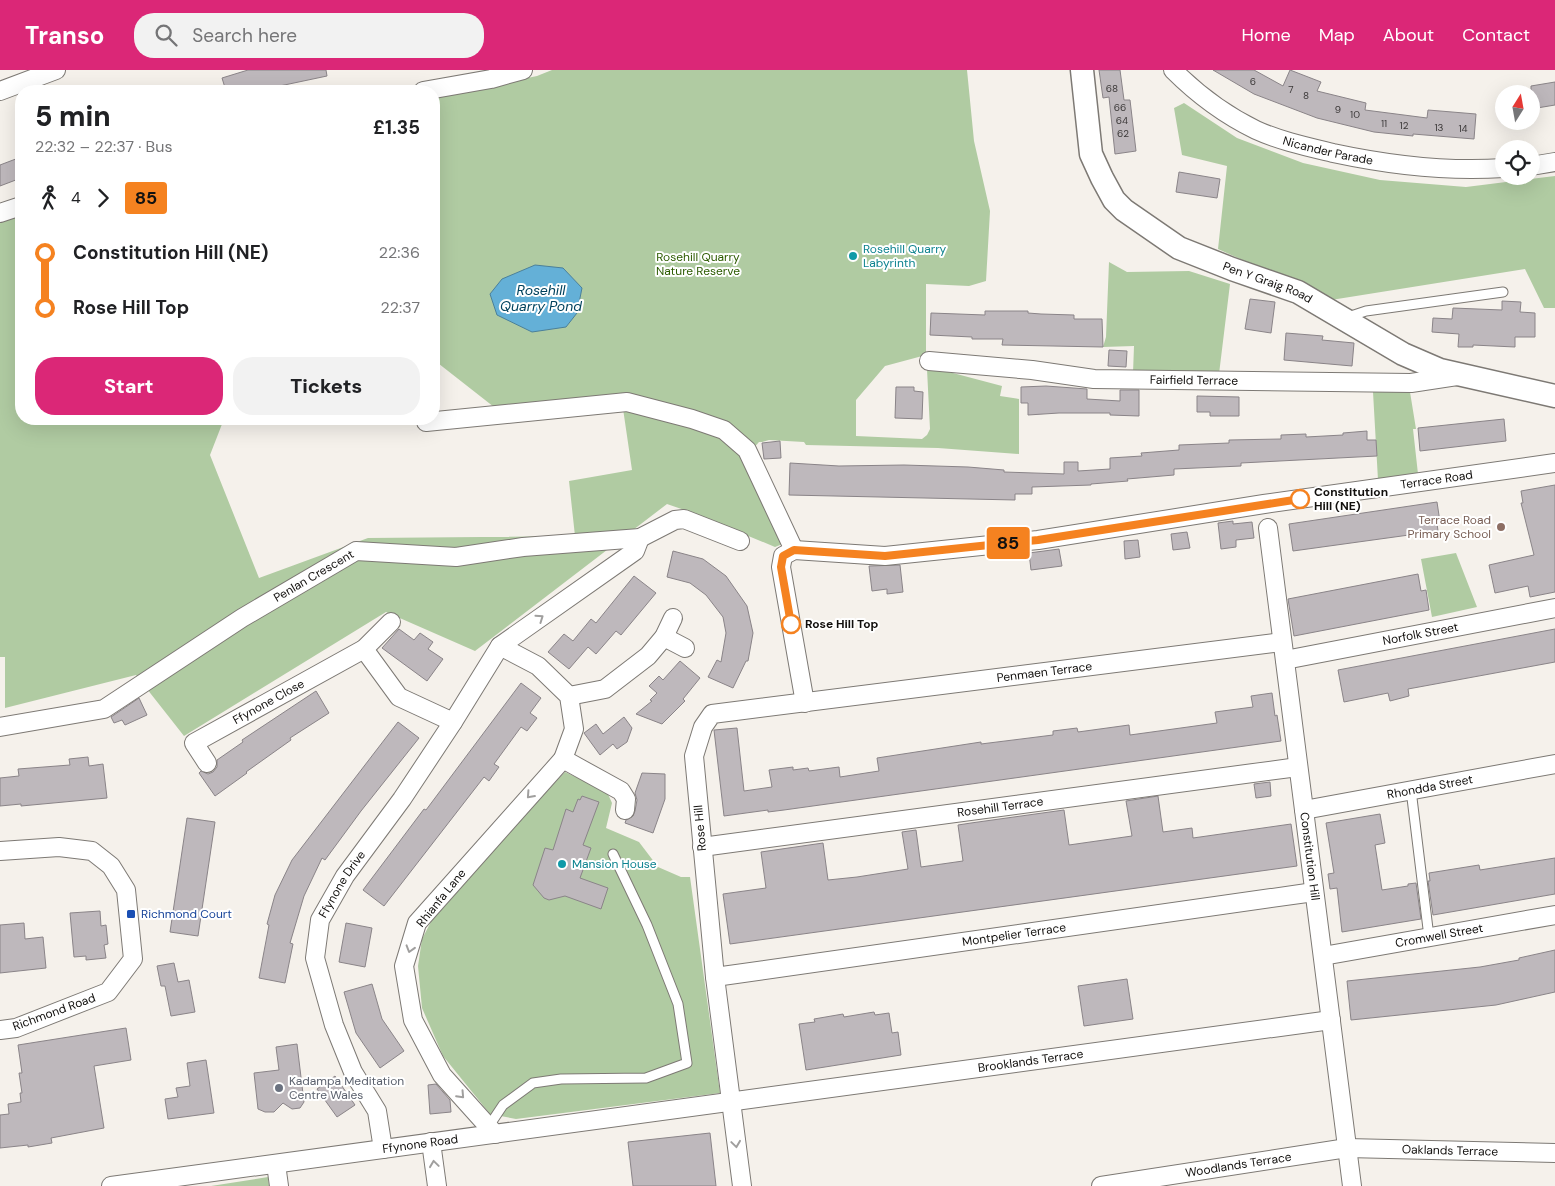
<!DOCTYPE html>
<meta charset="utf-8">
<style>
body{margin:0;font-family:"DM Sans",sans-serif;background:#f2f2f2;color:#202124;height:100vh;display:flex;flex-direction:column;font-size:19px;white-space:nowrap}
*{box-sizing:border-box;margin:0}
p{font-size:16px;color:#757577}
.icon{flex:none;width:28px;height:28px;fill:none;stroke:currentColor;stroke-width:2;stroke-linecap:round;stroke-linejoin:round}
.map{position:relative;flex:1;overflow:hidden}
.details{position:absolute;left:15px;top:15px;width:425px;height:340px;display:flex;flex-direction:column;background:#fff;border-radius:20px;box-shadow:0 5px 20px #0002}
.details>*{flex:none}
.badge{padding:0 10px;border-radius:4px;font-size:18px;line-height:32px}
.needle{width:32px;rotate:11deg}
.tools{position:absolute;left:1495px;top:15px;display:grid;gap:10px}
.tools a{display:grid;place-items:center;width:45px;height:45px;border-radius:50%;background:#fff;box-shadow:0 5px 20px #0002;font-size:25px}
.map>.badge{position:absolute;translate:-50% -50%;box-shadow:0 0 0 2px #fff}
.legs{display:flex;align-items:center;gap:8px;height:55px;padding:0 20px;font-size:16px}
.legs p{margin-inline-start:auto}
.head{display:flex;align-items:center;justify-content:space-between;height:85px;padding:0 20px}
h1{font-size:28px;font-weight:800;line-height:38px}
.primary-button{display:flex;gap:10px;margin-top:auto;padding:10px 20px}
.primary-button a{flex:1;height:58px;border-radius:20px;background:#db2777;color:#fff;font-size:20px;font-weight:800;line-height:58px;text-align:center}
.primary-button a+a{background:#f2f2f2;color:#202124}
ul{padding:0 20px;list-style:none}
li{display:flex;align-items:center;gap:18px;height:55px;font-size:19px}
li i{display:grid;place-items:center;width:8px;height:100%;margin:0 6px;background:currentColor}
li i::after{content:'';width:12px;height:12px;margin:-6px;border:4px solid;border-radius:50%;background:#fff}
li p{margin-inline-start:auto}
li:first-child i{background:linear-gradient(#0000 50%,currentColor 0)}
li:last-child i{background:linear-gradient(currentColor 50%,#0000 0)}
header{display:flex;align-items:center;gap:30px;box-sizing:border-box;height:70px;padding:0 25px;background:#db2777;color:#fff}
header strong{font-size:24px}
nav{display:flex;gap:28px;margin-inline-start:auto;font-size:18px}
.search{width:350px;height:45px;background:#f2f2f2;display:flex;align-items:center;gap:12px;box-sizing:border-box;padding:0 18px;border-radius:20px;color:#757577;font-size:19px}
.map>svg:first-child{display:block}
.green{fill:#b0cba2}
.water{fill:#64b0d7;stroke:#4b809a}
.building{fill:#beb8bc;stroke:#8a8488}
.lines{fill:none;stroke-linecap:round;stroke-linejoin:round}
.service-casing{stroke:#7d7974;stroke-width:11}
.minor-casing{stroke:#7d7974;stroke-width:20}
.tertiary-casing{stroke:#7d7974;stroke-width:25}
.service{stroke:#fff;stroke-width:9}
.minor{stroke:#fff;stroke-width:18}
.tertiary{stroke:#fff;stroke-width:22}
.oneway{stroke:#a09f9e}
.line-1-casing{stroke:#fff;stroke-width:11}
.line-1{stroke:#f58220;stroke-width:8}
.culture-dot{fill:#0f9aa8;stroke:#fff;stroke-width:2}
.stop-1-dot{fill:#fff;stroke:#f58220;stroke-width:2.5}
.education-dot{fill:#8d6e63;stroke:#fff;stroke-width:2}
.transit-dot{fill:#1a4fb4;stroke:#fff;stroke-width:2}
.worship-dot{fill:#6b7280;stroke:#fff;stroke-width:2}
.labels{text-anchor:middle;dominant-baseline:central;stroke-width:4;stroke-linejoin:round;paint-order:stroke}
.number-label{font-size:10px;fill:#3c3939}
.street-label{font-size:12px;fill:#110f0d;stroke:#fff}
.culture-label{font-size:12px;fill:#0d838f;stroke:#fff;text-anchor:start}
.park-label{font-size:12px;fill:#2c5b00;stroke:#fff}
.stop-label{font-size:12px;font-weight:bold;fill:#110f0d;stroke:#fff;text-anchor:start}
.education-label{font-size:12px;fill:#785e54;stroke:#fff;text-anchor:end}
.transit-label{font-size:12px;fill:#164399;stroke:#fff;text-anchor:start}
.worship-label{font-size:12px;fill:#5b616d;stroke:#fff;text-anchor:start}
.water-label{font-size:14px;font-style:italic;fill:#00425d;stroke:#fff}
</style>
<header>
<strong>Transo</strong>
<div class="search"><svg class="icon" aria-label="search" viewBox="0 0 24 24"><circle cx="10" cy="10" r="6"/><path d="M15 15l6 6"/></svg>Search here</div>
<nav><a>Home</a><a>Map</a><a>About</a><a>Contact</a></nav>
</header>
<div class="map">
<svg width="1555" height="1116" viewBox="0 0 1555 1116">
<rect width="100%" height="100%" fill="#f5f1eb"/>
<!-- green -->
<path class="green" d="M552,0H967L974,71L990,141L986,211L969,216L926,214V285L885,296L856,330V366L922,369L927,365L930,359L927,299L934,298L1002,316L1000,326L1019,329V384L938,378L806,375L804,372L769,370L762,372H759L743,390L785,473L775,477L693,443L667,434L475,581L386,542L184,666L136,605L5,638V587H0V152L21,145V349H224L210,385L259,508L368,468L575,466L569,411L632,400L621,325L494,337L434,290V27L537,6Z
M1184,33L1237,68L1303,93L1380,110L1466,117L1555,106V238H1544L1525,199L1331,230L1218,179L1227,96L1182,85L1174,38Z
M1109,192L1127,202L1189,201L1230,214L1219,304L1133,303L1134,276L1103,277L1106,267Z
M1373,322H1410L1416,359H1413L1418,404L1378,410Z
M1456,483L1477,537L1432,547L1421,489Z
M565,702L607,722L612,733L606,758L639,772L658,797L681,807H690L720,1023L516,1049L490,1044L443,986L422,938L418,896L422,869L436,842L496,774Z
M268,1107L269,1116H211Z"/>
<!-- water -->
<path class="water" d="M535,195L563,198L582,218L577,243L566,257L532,262L497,245L490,224L502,209Z"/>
<!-- building -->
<path class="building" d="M248,0H326L327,6L256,21H226L222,8Z
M1099,0H1120L1124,30H1130L1136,81L1115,84L1109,27L1103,28Z
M1213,0H1254L1283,16L1290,0L1321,12L1317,21L1366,33L1365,40L1427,48L1428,40L1476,44L1474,69L1413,64V66L1374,62L1317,48L1254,24Z
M1555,12V35L1531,39V16Z
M21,87V108L0,116V95Z
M1179,102L1220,109L1217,128L1176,122Z
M1250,229L1275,232L1271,263L1245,259Z
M1502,231L1521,232L1520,242L1535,243V267H1515V277L1473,275V277H1458L1459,264L1432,262L1433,248L1452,249L1453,238L1502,240Z
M985,241H1028V243L1041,244L1074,245V249H1102L1103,277L1002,275L1003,269H972V267L930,265L931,243L985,245Z
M1286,263L1323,266L1322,270L1354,273L1352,296L1284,290Z
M1109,280L1127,281L1126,297L1108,296Z
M1046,316L1087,319V329L1120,331V320H1139V346L1110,345V343H1059L1028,345V333H1021V317Z
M896,317H914V321L923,322L922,349L895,348Z
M1197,326L1239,327V346H1210V342H1197Z
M1504,349L1506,371L1420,381L1418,358Z
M1367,361V370H1376L1377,386L1241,393V396L1174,399V405L1127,409L1128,411L1091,414V415L1032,417V424H1015V430L789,425L790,393L839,396L904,395L968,397L1004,400V402L1064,404V392H1078V401L1110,399V388L1142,386L1141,383L1179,380V375L1229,373V370L1281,369V365L1306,364V367L1343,365V363Z
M780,371L781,388L764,389L762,373Z
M1555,415V522L1530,527L1528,516L1495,523L1489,495L1534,485L1521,433H1523L1521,421Z
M1437,432L1440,452L1437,453L1438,461L1293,481L1289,454Z
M1233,451V454L1252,452L1254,468L1236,470V477L1221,479L1218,453Z
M1187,462L1190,478L1173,480L1171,464Z
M1138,470L1140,487L1125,489L1124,471Z
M1059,479L1062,496L1031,500L1029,483Z
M673,481L703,489L726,506L747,536L753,563L748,591H746L733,618L708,607L717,590L721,592L726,563L723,547L706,525L690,513L667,507Z
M900,495L903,522L887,524V519L872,521L869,496Z
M1418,504L1421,521L1426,520L1429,540L1294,566L1288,529Z
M634,506L656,523L621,565L616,561L596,584L588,577L569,599L548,582L564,564L573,571L591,549L596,553Z
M399,559L414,570L420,563L433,572L428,579L443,589L427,611L382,578Z
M1555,559V592L1408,619L1409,626L1390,631L1388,623L1344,632L1338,600Z
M680,591L700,608L683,629L685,631L662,654L636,644L652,631L650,630L657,623L649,616L659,606L663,610Z
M521,613L541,628L530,643L537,648L527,661L521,657L494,694L499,697L489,711L484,707L384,836L363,820L424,739L426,740Z
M316,621L329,643L290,668L291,670L246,702L247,703L215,726L199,703L201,701L208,704L213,702L217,697V690L243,672L242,670Z
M1272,623L1275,646L1277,645L1281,671L784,740L768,742V740L724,746L714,660L737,658L744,721L772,717L769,700L793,697V700L808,698L809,701L839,697L840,707L879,701L877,688L981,672V674L1053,665V661L1077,658L1078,662L1129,655L1130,665L1217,653L1215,642L1253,637L1251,626Z
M139,628L147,645L125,655L122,650L114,653L111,647Z
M624,647L632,658L627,672L617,679L613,674L600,685L584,663L596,654L603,664Z
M398,652L419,668L361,741L325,790L322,788L304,826L290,873L293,874L285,913L259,908L269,855L267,854L275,825L292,790Z
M88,687L89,696L103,694L107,728L21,736V734L0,736V708L19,706L18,699L70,695L69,689Z
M642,703L665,704V729L653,763L625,753L626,750L633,746L635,741L637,730L635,723Z
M1270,712L1271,726L1256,728L1254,714Z
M582,726L599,732L583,775L591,778L580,808L608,818L601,839L565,826L549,830L544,828L533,815L545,778L553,780L566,739L573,742L578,729L580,730Z
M1158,726L1163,762L1192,758L1193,768L1291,754L1297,796L730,874L723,824L766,818L761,782L823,773L828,810L857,807L908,799L902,762L916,760L921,797L963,791L958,755L971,753L1064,740L1069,775L1132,766L1126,731Z
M1380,744L1385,773L1375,775L1382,820L1408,816V814L1416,813L1421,849L1342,862L1337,818L1330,819L1328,804L1334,803L1326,753Z
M187,748L215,752L198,866L170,862Z
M1555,788V824L1433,845L1428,811H1430L1429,803L1479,795L1480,800Z
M100,841L101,856L106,855L108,874L104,875L106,888L86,890V886L74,887L70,843Z
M24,853L25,869L43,867L46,898L0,903V855Z
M346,853L372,858L365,897L339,892Z
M1555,880V922L1496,935L1351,950L1347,911L1480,897L1519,890V888Z
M174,893L178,912L189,910L195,942L171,946L165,916H161L157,896Z
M1127,909L1133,949L1084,956L1078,916Z
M372,914L382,949L404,981L380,998L356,963L344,922Z
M874,942L875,945L889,943L892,963L898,962L901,985L806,1000L799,954L815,952L814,949L843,944L844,947Z
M126,958L131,990L94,996L104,1058L51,1068L52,1073L28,1077V1075L0,1078V1045L9,1044L8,1034L21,1032L20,1023H22L19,1003H22L18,975Z
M297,974L304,1032L300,1038L292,1039L283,1033L274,1042H265L258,1039L254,1003L279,1000L276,977Z
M206,990L214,1043L168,1049L165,1029L178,1027L176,1018L190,1016L187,993Z
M335,1006L355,1035L337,1047L317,1019Z
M436,1014L450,1030L451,1042L430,1044L428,1015Z
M710,1063L716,1116H633L628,1072Z"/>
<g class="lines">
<!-- service casing -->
<g class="service-casing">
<path id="service" d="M1348,247L1366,241L1503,222
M1411,720L1429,867
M489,1056L503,1035L533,1013L561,1009L646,1008L687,993L678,934L647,855L613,784"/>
</g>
<!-- minor casing -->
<g class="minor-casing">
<g id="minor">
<path id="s1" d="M1173,0C1197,24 1225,45 1256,60C1280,71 1308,77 1333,83C1389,95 1447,102 1504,98"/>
<path d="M0,21L56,0"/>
<path d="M423,21L491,9L523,0"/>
<path d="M1531,96L1555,92"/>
<path d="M0,143L21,136"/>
<path id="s2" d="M929,291L1032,300L1094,309L1411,313L1457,306"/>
<path d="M426,352L627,332L692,349L724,360L747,380L794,480"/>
<path id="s3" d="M1268,458L1352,1116"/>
<path d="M664,567L685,578"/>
<path d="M500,576L538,596L569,626L574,659L563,689L621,721L626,729L625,740"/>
<path d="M364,579L399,627L453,652"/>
<path id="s4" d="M1285,590L1555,538"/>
<path d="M569,626L605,619L648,586L664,567L673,548"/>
<path id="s5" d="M805,633L781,497L783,486L794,480L885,486L1038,470L1264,434L1555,393"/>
<path id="s6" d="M0,657L104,639L242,548L356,481L456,487L523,477L640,468L675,450L684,449L740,471"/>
<path id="s7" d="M207,693L194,673L364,579L391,552"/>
<path id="s8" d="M1304,740L1555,694"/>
<path id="s9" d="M702,777L1298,697"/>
<path d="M0,781L59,777L92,781L111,796L126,820L133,889L108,922L16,958L0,960"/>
<path id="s10" d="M1323,886L1555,845"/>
<path id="s11" d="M715,907L1314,822"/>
<path d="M495,1064L442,1005L413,950L404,896L417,853L563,689"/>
<path d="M431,1072L437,1116"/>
<path id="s12" d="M383,1079L377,1041L353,1002L334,955L315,888L320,850L345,806L402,729L453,652L500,576L635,481L640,468"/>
<path d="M276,1094L279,1116"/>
<path id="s13" d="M111,1116L1331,950"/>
<path id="s14" d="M742,1116L715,907L694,686L703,657L712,644L1282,572"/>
<path id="s15" d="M1101,1116L1347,1078L1555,1083"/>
</g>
</g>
<!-- tertiary casing -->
<g class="tertiary-casing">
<g id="tertiary">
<path id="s16" d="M1082,0L1091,84L1102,108L1114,130L1124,140L1179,178L1232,199L1298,222L1403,284L1440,300L1555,326"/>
</g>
</g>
<!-- service -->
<use href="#service" class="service"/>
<!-- minor -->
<use href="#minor" class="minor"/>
<!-- tertiary -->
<use href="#tertiary" class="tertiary"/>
</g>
<!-- one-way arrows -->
<defs><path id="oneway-chevron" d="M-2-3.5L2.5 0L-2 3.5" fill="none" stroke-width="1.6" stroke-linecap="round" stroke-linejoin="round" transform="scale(1.25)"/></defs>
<g class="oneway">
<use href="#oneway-chevron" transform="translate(540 548) rotate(-35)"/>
<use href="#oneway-chevron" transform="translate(530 725) rotate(132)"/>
<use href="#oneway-chevron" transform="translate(410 879) rotate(107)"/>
<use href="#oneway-chevron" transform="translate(461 1025) rotate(47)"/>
<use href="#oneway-chevron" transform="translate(736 1074) rotate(82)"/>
<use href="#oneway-chevron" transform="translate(434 1094) rotate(-98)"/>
</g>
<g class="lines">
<!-- line-1 casing -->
<g class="line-1-casing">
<path id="line-1" d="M791,554L781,497L783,486L794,480L885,486L1038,470L1300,429"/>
</g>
<!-- line-1 -->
<use href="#line-1" class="line-1"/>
</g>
<!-- markers -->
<g class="culture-dot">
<circle cx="853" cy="186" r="5"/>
<circle cx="562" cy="794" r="5"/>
</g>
<g class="stop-1-dot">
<circle cx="1300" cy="429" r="9"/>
<circle cx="791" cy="554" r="9"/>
</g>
<circle class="education-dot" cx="1501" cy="457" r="5"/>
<rect class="transit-dot" x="126" y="839" width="10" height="10" rx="2.5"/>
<circle class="worship-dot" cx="279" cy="1018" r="5"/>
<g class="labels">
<!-- number labels -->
<g class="number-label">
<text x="1253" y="11">6</text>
<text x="1112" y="18">68</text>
<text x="1291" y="19">7</text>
<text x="1306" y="25">8</text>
<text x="1120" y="37">66</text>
<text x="1338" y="39">9</text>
<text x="1355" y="44">10</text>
<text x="1122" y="50">64</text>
<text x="1384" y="53">11</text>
<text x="1404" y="55">12</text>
<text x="1439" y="57">13</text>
<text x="1463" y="58">14</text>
<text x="1123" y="63">62</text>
</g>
<!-- street labels -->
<g class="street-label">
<text stroke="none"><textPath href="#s1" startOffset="178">Nicander Parade</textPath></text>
<text stroke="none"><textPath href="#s16" startOffset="312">Pen Y Graig Road</textPath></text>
<text stroke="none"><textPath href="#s2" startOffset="266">Fairfield Terrace</textPath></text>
<text stroke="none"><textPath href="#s5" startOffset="810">Terrace Road</textPath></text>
<text stroke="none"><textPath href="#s6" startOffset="354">Penlan Crescent</textPath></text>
<text stroke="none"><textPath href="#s4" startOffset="138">Norfolk Street</textPath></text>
<text stroke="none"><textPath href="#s14" startOffset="814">Penmaen Terrace</textPath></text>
<text stroke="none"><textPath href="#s7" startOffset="109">Ffynone Close</textPath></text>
<text stroke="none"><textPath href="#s8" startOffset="128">Rhondda Street</textPath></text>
<text stroke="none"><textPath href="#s9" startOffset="301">Rosehill Terrace</textPath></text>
<text transform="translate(700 758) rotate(-95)">Rose Hill</text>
<text stroke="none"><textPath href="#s3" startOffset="331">Constitution Hill</textPath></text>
<text stroke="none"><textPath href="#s12" startOffset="285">Ffynone Drive</textPath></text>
<text transform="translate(441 828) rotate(-51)">Rhianfa Lane</text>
<text stroke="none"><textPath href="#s11" startOffset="302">Montpelier Terrace</textPath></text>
<text stroke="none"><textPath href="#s10" startOffset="118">Cromwell Street</textPath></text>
<text transform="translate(54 942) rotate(-20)">Richmond Road</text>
<text stroke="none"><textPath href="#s13" startOffset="928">Brooklands Terrace</textPath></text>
<text stroke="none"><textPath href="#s13" startOffset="312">Ffynone Road</textPath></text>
<text stroke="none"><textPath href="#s15" startOffset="352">Oaklands Terrace</textPath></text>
<text stroke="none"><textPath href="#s15" startOffset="139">Woodlands Terrace</textPath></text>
</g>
<!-- culture labels -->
<g class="culture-label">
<text x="863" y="179">Rosehill Quarry<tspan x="863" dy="14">Labyrinth</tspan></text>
<text x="572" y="794">Mansion House</text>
</g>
<!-- park labels -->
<g class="park-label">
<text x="698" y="187">Rosehill Quarry<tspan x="698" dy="14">Nature Reserve</tspan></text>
</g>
<!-- stop labels -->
<g class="stop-label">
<text x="1314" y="422">Constitution<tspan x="1314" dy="14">Hill (NE)</tspan></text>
<text x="805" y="554">Rose Hill Top</text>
</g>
<!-- education labels -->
<g class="education-label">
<text x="1491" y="450">Terrace Road<tspan x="1491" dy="14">Primary School</tspan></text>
</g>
<!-- transit labels -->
<g class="transit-label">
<text x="141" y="844">Richmond Court</text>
</g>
<!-- worship labels -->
<g class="worship-label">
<text x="289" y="1011">Kadampa Meditation<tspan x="289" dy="14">Centre Wales</tspan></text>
</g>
<!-- water labels -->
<g class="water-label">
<text x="541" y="220">Rosehill<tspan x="541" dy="16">Quarry Pond</tspan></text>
</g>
</g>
</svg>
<div class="tools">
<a><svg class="needle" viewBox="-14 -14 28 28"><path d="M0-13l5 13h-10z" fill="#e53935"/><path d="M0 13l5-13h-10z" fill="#757577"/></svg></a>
<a><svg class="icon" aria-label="locate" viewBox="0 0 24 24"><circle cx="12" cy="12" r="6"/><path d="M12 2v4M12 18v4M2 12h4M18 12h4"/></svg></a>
</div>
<b class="badge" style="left:1008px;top:473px;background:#f58220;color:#111">85</b>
<section class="details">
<div class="head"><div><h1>5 min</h1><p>22:32 – 22:37 · Bus</p></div><b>£1.35</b></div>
<div class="legs"><svg class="icon" aria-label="walk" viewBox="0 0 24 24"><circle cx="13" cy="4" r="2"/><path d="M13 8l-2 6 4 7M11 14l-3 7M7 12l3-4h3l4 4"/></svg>4<svg class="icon" aria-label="forward" viewBox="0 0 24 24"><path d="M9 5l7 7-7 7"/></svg><b class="badge" style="background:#f58220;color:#111">85</b></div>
<ul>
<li><i style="color:#f58220"></i><b>Constitution Hill (NE)</b><p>22:36</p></li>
<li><i style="color:#f58220"></i><b>Rose Hill Top</b><p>22:37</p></li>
</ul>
<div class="primary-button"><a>Start</a><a>Tickets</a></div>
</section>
</div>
